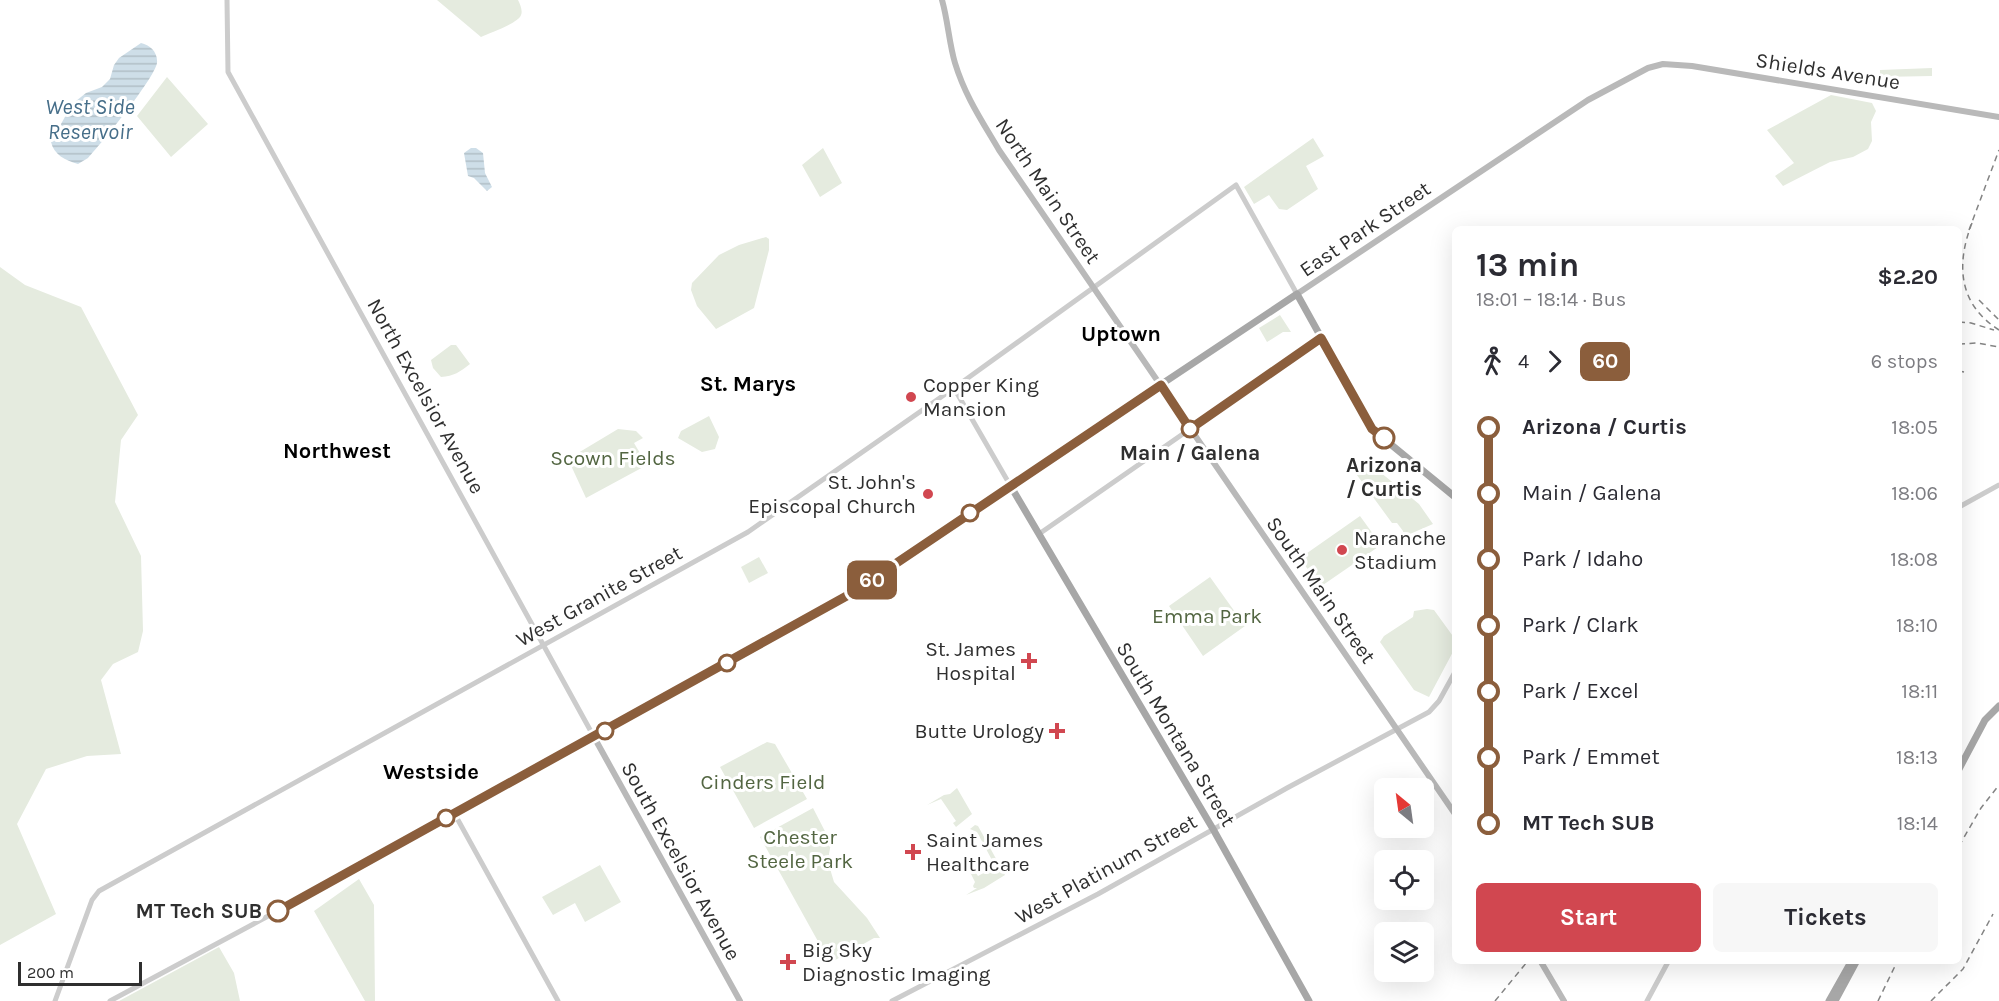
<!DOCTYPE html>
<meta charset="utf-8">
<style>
body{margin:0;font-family:Karla,sans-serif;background:#f7f7f7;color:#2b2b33;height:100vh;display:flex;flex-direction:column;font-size:22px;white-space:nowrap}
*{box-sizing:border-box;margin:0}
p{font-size:20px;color:#7c7c81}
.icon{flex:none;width:33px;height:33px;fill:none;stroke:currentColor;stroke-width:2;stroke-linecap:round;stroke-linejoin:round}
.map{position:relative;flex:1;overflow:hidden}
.sheet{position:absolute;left:1452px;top:226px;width:510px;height:738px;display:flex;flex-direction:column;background:#fff;border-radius:9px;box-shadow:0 6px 24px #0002}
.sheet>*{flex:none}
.badge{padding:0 12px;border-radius:9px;font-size:21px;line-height:39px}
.needle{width:39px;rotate:331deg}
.buttons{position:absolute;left:1374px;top:778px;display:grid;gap:12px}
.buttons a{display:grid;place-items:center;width:60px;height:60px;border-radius:9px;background:#fff;box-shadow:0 6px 24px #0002;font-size:30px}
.scale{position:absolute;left:18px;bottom:15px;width:124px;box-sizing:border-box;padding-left:6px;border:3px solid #2f2f2f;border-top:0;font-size:16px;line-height:21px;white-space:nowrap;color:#2f2f2f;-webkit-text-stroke:4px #fff;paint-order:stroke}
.map>.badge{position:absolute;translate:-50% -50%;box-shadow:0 0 0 3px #fff}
.legs{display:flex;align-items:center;gap:9px;height:66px;padding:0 24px;font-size:20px}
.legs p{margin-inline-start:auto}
.head{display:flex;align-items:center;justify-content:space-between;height:102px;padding:0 24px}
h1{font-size:33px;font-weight:700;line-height:45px}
.primary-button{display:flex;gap:12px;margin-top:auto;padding:12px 24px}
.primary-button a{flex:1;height:69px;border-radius:9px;background:#d14750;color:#fff;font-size:24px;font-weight:700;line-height:69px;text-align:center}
.primary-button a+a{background:#f7f7f7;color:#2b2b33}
ul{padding:0 24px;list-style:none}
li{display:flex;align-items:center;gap:21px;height:66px;font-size:22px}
li i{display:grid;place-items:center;width:9px;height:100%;margin:0 8px;background:currentColor}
li i::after{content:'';width:15px;height:15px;margin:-8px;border:4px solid;border-radius:50%;background:#fff}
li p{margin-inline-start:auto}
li:first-child i{background:linear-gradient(#0000 50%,currentColor 0)}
li:last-child i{background:linear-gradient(currentColor 50%,#0000 0)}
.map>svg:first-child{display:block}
.green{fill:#e5ebdf}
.water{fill:url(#water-rules)}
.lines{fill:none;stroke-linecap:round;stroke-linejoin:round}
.tertiary{stroke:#ccc;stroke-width:5}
.secondary{stroke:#b9b9b9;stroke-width:6}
.primary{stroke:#a7a7a7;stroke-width:7}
.rail{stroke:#848484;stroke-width:1.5;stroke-dasharray:6 4.5;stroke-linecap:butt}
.line-1-casing{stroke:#fff;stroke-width:14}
.line-1{stroke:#8b5e3c;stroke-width:9}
.poi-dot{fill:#d14750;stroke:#fff;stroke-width:2}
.stop-1-dot{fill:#fff;stroke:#8b5e3c;stroke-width:3}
.labels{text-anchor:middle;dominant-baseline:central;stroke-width:6;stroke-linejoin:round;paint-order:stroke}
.street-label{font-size:21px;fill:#2f2f2f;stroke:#fff}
.poi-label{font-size:21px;fill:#2f2f2f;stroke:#fff;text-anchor:start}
.stop-label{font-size:21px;font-weight:bold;fill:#2f2f2f;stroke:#fff}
.park-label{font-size:21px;fill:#536642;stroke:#fff}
.water-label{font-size:22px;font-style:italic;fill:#466e89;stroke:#fff}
.neighbourhood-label{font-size:22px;font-weight:bold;fill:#000;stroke:#fff}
</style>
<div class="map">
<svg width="1999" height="1001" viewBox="0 0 1999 1001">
<defs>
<pattern id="water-rules" width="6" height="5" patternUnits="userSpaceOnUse" patternTransform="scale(1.5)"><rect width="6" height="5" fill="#cedee8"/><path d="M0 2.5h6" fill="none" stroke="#b1bfc7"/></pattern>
</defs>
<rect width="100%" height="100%" fill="#fff"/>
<!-- green -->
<path class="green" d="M437,0H518C520,4 523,11 521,15C519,23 489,33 481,37Z
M1932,68V76L1880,77V70Z
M167,77L208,124L171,157L137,116Z
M1831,95L1872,103L1876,111L1871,122L1872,141L1868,149L1853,157L1830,162L1783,186L1775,176L1794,163L1767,130Z
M1313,138L1324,156L1306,166L1318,189L1287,210L1279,209L1269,195L1254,204L1244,187Z
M823,148L842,183L820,197L802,165Z
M766,237L769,239V250L754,308L716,329L697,306L691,290L692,283L719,255L739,245Z
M0,267L25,285L81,307L138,415L121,440L115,502L141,556L143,631L138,652L113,664L101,680L121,754L87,756L46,769L17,824L56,914L0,945Z
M1280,315L1291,332H1283L1267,342L1259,328Z
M451,345H456L470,364C460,372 454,376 441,377L433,368L431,360Z
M709,416L719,437L715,449L702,452L678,438L681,431Z
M618,429L636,431L643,438L634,443L647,465L586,498L568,459Z
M1369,463L1419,504L1433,524L1403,537V531L1397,523H1392L1354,471Z
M1360,516L1381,545L1320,587L1300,558Z
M759,557L768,573L749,583L741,567Z
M1210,577L1245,626L1203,656L1169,606Z
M1427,609L1434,610L1455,639V648L1429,697L1414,690L1380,642L1384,636L1413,617L1414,611Z
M767,742L775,744L807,799L754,828L720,767Z
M957,788L972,814L956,827L953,823L956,821L941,799L927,805L944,795L950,794Z
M813,808L831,843L829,854L831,872L834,882L867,918L880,938H874L830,963L760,837Z
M975,825L978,826L1005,875L984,888L966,895L977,888H974L973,886L975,882L969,870L972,874L976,873L978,876L991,869L990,865L993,864L999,868L993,862L977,832L970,829Z
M600,865L621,902L585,922L575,903L553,915L542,897Z
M359,879L374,905L375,1001H365L314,911Z
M219,947L234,973L240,1001H119Z"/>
<!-- water -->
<path class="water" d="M141,43C150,45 158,52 157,63C154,79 102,143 88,158L78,164C65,160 54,155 51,142L66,115L76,101L86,93L102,87L110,79L114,65L119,58Z
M471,148H476L483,153L485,173L492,187L487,191L474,178L468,176L464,153Z"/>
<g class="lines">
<!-- tertiary -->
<path class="tertiary" d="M227,0L228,72L594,737
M1959,507L1999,485
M1039,534L1321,338
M451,816L458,820L558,1001
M55,1001L92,900L99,891L748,532L954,388L1236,185L1297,294
M110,1001L367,863L852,593L1010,485L954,388
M892,1001L1098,894L1287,788L1429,712L1439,701L1455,672
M1647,1001L1668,962"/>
<!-- secondary -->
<path class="secondary" d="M942,0C948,21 949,43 955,63C965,96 982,121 999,150L1455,814
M1297,294L1588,100L1648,68L1663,64L1692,66L1999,117
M594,737L740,1001
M1541,962L1564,1001"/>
<!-- primary -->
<path class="primary" d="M1959,769L1985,720L1999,706
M1309,1001L1213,829L1010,485L1297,294L1372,429L1455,497
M1829,1001L1851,962
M1835,1001L1856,962"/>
<!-- rail -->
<path class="rail" d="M1972,223C1956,264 1958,304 1999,330
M1969,230L1999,150
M1979,300L1999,320
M1959,322L1971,323L1994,330
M1959,344L1977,343L1999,347
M1959,371L1964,372
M1959,846L1981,808L1999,785
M1495,1001L1527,962
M1878,1001L1897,962
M1931,1001L1963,969L1993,914"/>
</g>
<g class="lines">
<!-- line-1 casing -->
<g class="line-1-casing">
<path id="line-1" d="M278,911L852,593L1161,385L1190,429L1321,338L1372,429L1384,438"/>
</g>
<!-- line-1 -->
<use href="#line-1" class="line-1"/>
</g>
<!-- markers -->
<g class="poi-dot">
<circle cx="911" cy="397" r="6"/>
<circle cx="928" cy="494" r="6"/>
<circle cx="1342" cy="550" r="6"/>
<path d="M1026 652h6v6h6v6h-6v6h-6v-6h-6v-6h6z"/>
<path d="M1054 722h6v6h6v6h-6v6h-6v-6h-6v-6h6z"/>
<path d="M910 843h6v6h6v6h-6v6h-6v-6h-6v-6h6z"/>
<path d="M785 953h6v6h6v6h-6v6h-6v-6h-6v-6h6z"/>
</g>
<g class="stop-1-dot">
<circle cx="1190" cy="429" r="8"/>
<circle cx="1384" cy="438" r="10"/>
<circle cx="970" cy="513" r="8"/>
<circle cx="727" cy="663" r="8"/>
<circle cx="605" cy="731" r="8"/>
<circle cx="446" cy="818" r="8"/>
<circle cx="278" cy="911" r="10"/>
</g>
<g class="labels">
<!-- street labels -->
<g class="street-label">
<text transform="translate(1828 71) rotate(9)">Shields Avenue</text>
<text transform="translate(1048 191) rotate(56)">North Main Street</text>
<text transform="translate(1365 229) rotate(-34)">East Park Street</text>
<text transform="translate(426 396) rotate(61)">North Excelsior Avenue</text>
<text transform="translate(1321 590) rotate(55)">South Main Street</text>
<text transform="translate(599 596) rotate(-29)">West Granite Street</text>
<text transform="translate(1176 734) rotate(59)">South Montana Street</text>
<text transform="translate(681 861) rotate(61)">South Excelsior Avenue</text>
<text transform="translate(1106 869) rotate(-29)">West Platinum Street</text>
</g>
<!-- poi labels -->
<g class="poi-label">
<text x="923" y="385">Copper King<tspan x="923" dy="24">Mansion</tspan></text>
<text x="916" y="482" text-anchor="end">St. John's<tspan x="916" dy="24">Episcopal Church</tspan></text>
<text x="1354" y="538">Naranche<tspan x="1354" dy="24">Stadium</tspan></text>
<text x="1016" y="649" text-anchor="end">St. James<tspan x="1016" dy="24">Hospital</tspan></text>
<text x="1044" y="731" text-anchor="end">Butte Urology</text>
<text x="926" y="840">Saint James<tspan x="926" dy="24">Healthcare</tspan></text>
<text x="802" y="950">Big Sky<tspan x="802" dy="24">Diagnostic Imaging</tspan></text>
</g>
<!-- stop labels -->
<g class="stop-label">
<text x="1190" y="453">Main / Galena</text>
<text x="1384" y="465">Arizona<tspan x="1384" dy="24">/ Curtis</tspan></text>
<text x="262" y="911" text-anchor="end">MT Tech SUB</text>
</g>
<!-- park labels -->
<g class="park-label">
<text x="613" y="458">Scown Fields</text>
<text x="1207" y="616">Emma Park</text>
<text x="763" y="782">Cinders Field</text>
<text x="800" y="837">Chester<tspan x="800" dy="24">Steele Park</tspan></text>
</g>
<!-- water labels -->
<g class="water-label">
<text x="90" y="107">West Side<tspan x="90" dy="25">Reservoir</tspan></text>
</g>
<!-- neighbourhood labels -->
<g class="neighbourhood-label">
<text x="1121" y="334">Uptown</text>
<text x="748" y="384">St. Marys</text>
<text x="337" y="451">Northwest</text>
<text x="431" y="772">Westside</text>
</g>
</g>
</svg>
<div class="buttons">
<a><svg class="needle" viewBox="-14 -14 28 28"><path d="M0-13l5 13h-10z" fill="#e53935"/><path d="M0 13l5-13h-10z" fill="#7c7c81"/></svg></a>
<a><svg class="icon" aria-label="locate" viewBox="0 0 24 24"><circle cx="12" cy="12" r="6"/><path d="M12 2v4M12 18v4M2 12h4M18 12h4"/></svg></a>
<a><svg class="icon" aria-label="layers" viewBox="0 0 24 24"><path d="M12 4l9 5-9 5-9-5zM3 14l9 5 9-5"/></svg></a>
</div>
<div class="scale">200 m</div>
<b class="badge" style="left:872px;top:580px;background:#8b5e3c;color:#fff">60</b>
<section class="sheet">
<div class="head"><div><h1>13 min</h1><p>18:01 – 18:14 · Bus</p></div><b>$2.20</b></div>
<div class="legs"><svg class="icon" aria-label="walk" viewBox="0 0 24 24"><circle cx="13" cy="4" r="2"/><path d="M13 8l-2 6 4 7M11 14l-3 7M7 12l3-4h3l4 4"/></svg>4<svg class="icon" aria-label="forward" viewBox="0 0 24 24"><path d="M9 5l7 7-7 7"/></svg><b class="badge" style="background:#8b5e3c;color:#fff">60</b><p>6 stops</p></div>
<ul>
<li><i style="color:#8b5e3c"></i><b>Arizona / Curtis</b><p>18:05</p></li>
<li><i style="color:#8b5e3c"></i><span>Main / Galena</span><p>18:06</p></li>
<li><i style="color:#8b5e3c"></i><span>Park / Idaho</span><p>18:08</p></li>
<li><i style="color:#8b5e3c"></i><span>Park / Clark</span><p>18:10</p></li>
<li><i style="color:#8b5e3c"></i><span>Park / Excel</span><p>18:11</p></li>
<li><i style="color:#8b5e3c"></i><span>Park / Emmet</span><p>18:13</p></li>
<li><i style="color:#8b5e3c"></i><b>MT Tech SUB</b><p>18:14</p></li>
</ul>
<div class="primary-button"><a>Start</a><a>Tickets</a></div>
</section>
</div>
